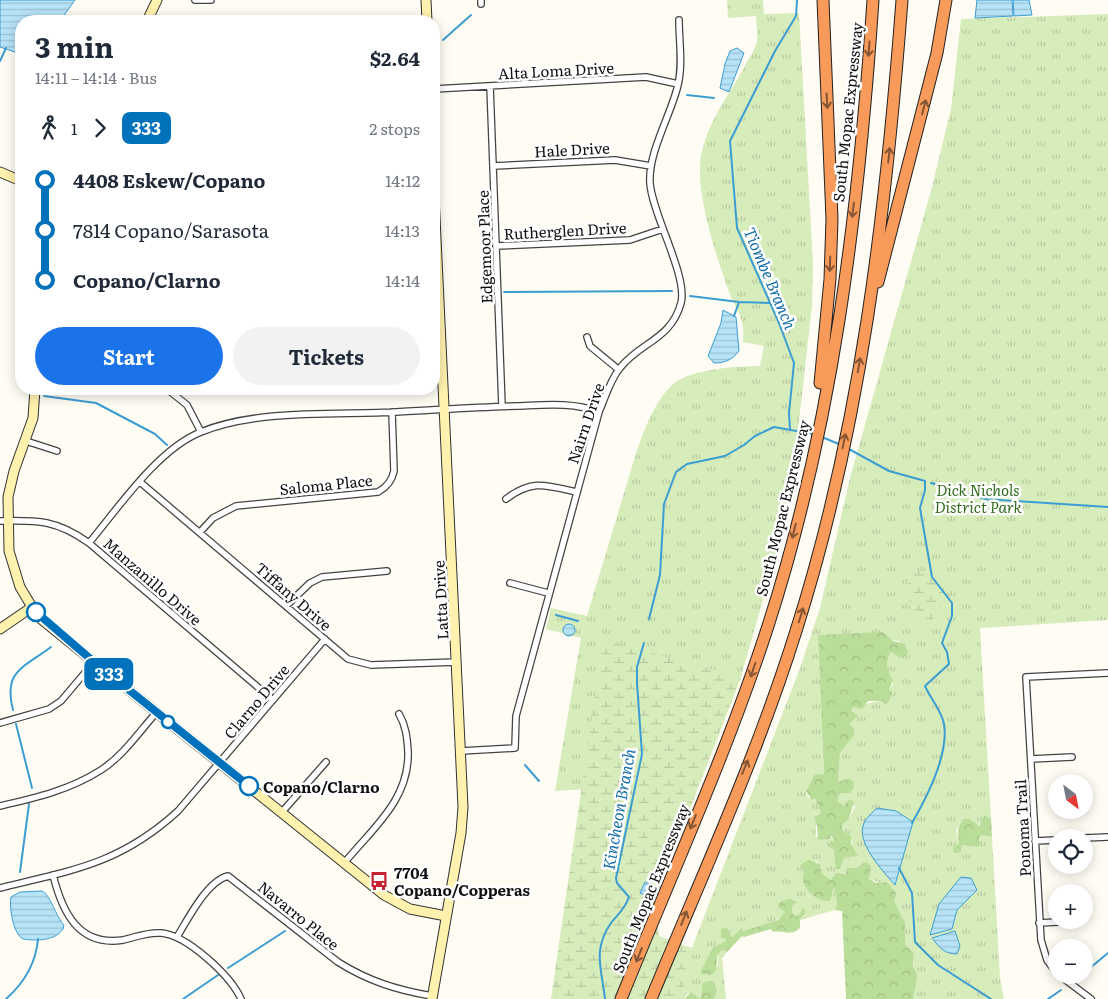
<!DOCTYPE html>
<meta charset="utf-8">
<style>
body{margin:0;font-family:Literata,serif;background:#f2f2f3;color:#1f2937;height:100vh;display:flex;flex-direction:column;font-size:19px;white-space:nowrap}
*{box-sizing:border-box;margin:0}
p{font-size:16px;color:#747a83}
.icon{flex:none;width:28px;height:28px;fill:none;stroke:currentColor;stroke-width:2;stroke-linecap:round;stroke-linejoin:round}
.map{position:relative;flex:1;overflow:hidden}
.drawer{position:absolute;left:15px;top:15px;width:425px;height:380px;display:flex;flex-direction:column;background:#fff;border-radius:20px;box-shadow:0 2px 12px #0003}
.drawer>*{flex:none}
.badge{padding:0 10px;border-radius:8px;font-size:18px;line-height:32px}
.needle{width:32px;rotate:148deg}
.tools{position:absolute;left:1048px;top:774px;display:grid;gap:10px}
.tools a{display:grid;place-items:center;width:45px;height:45px;border-radius:50%;background:#fff;box-shadow:0 2px 12px #0003;font-size:25px}
.map>.badge{position:absolute;translate:-50% -50%;box-shadow:0 0 0 2px #fff}
.legs{display:flex;align-items:center;gap:8px;height:55px;padding:0 20px;font-size:16px}
.legs p{margin-inline-start:auto}
.headline{display:flex;align-items:center;justify-content:space-between;height:85px;padding:0 20px}
h1{font-size:28px;font-weight:700;line-height:38px}
.cta{display:flex;gap:10px;margin-top:auto;padding:10px 20px}
.cta a{flex:1;height:58px;border-radius:30px;background:#1a73e8;color:#fff;font-size:20px;font-weight:700;line-height:58px;text-align:center}
.cta a+a{background:#f2f2f3;color:#1f2937}
ul{padding:0 20px;list-style:none}
li{display:flex;align-items:center;gap:18px;height:50px;font-size:19px}
li i{display:grid;place-items:center;width:8px;height:100%;margin:0 6px;background:currentColor}
li i::after{content:'';width:12px;height:12px;margin:-6px;border:4px solid;border-radius:50%;background:#fff}
li p{margin-inline-start:auto}
li:first-child i{background:linear-gradient(#0000 50%,currentColor 0)}
li:last-child i{background:linear-gradient(currentColor 50%,#0000 0)}
.map>svg:first-child{display:block}
.grass{fill:url(#grass-tufts);fill-rule:evenodd}
.forest{fill:url(#forest-crowns)}
.wetland{fill:url(#wetland-marsh)}
.water{fill:url(#water-rules);stroke:#3b9dd2}
.lines{fill:none;stroke-linecap:round;stroke-linejoin:round}
.stream{stroke:#3b9dd2;stroke-width:2}
.street-casing{stroke:#434343;stroke-width:8}
.secondary-casing{stroke:#323232;stroke-width:11}
.highway-casing{stroke:#212121;stroke-width:13}
.street{stroke:#fff;stroke-width:5.5}
.secondary{stroke:#fff2af;stroke-width:9}
.highway{stroke:#f89a59;stroke-width:11}
.oneway{stroke:#845534}
.line-1-casing{stroke:#fff;stroke-width:11}
.line-1{stroke:#0072bc;stroke-width:8}
.stop-1-dot{fill:#fff;stroke:#0072bc;stroke-width:2.5}
.labels{text-anchor:middle;dominant-baseline:central;stroke-width:5;stroke-linejoin:round;paint-order:stroke}
.street-label{font-size:15px;fill:#101010;stroke:#fff}
.park-label{font-size:15px;font-style:italic;fill:#316c1d;stroke:#fff}
.stop-label{font-size:15px;font-weight:bold;fill:#101010;stroke:#fff;text-anchor:start}
.poi-label{font-size:15px;font-weight:bold;fill:#101010;stroke:#fff;text-anchor:start}
.water-label{font-size:16px;font-style:italic;fill:#146ea8;stroke:#fff}
</style>
<div class="map">
<svg width="1108" height="999" viewBox="0 0 1108 999">
<defs>
<pattern id="grass-tufts" width="24" height="20" patternUnits="userSpaceOnUse" patternTransform="scale(1.25)"><rect width="24" height="20" fill="#d7ecbb"/><path d="M3 7l-1-3M5 7V3M7 7l1-3M15 17l-1-3M17 17v-4M19 17l1-3" fill="none" stroke="#b8c9a0"/></pattern>
<pattern id="forest-crowns" width="20" height="18" patternUnits="userSpaceOnUse" patternTransform="scale(1.25)"><rect width="20" height="18" fill="#bbdd9a"/><path d="M2 6a3 3 0 1 1 6 0M12 15a3 3 0 1 1 6 0" fill="none" stroke="#a0bd84"/></pattern>
<pattern id="wetland-marsh" width="20" height="14" patternUnits="userSpaceOnUse" patternTransform="scale(1.25)"><rect width="20" height="14" fill="#d7ecbb"/><path d="M1 5h8M5 5V1M11 12h8M15 12V8" fill="none" stroke="#b8c9a0"/></pattern>
<pattern id="water-rules" width="6" height="5" patternUnits="userSpaceOnUse" patternTransform="scale(1.25)"><rect width="6" height="5" fill="#b7e3f8"/><path d="M0 2.5h6" fill="none" stroke="#9cc2d4"/></pattern>
</defs>
<rect width="100%" height="100%" fill="#fffcf4"/>
<!-- grass -->
<path class="grass" d="M727,0H763L764,14L799,13L813,264L812,306L794,465L778,547L741,677L700,782L555,791L581,638L546,629L551,608L587,616C598,578 610,541 621,503C633,467 644,412 672,385C689,369 738,366 760,366L764,346L743,342C745,317 738,314 729,292C717,259 698,201 700,166C702,129 728,97 745,66C748,59 755,50 757,42C758,35 756,24 756,16L728,18Z
M1108,14V620L980,628L991,818L986,817L976,827L972,820L960,823L956,830L959,843L956,846L960,848L962,845L977,847L981,835L992,837L1000,977L1004,999H913C914,983 913,969 914,953L905,944V922L895,903L896,899L880,883L869,879L870,871L851,869L846,874L840,873L831,880L822,874L820,864L816,861L805,872L810,893L831,894L834,887L837,905L835,910L800,920L806,913L795,916L792,912V906L797,901L790,898L783,901L784,915L773,922L743,931L742,927L732,937L728,933L726,941L713,947L714,970L718,965V953L722,950L727,952L722,958L726,999H714L701,990L700,999L688,993L684,998L686,970L692,948L800,668L820,608L850,478L932,187L951,109L961,19ZM818,635L900,641L887,657L888,674L893,684L882,701C873,701 859,707 853,706V720L848,724L854,735L840,753L838,782H844L842,793L838,796V802L843,806H855L849,819L842,825V831L852,841L851,857L844,858L836,867L834,837H816V815L821,813L818,801L815,798H808L806,791L811,780L824,774Z"/>
<!-- forest -->
<path class="forest" d="M883,632L893,641L905,644L908,653L906,656L900,658L891,652C885,660 887,673 893,680L889,690L892,694L888,703L885,704L882,701H868L862,709L853,707L852,711L858,716L849,724L854,729V735L840,753L838,782L849,779L853,781L854,787L850,793H842L838,796V802L843,806L849,800L854,801L849,819L842,825V831L851,836V844L858,856L844,858L840,869H836L834,850L829,847L830,843L834,842V837L831,836L829,839L818,840L817,826L814,817L821,813L815,798L812,800L806,791L814,775L824,774L818,635Z
M984,816L991,818L992,837L981,835L979,838L980,844L977,847L962,845L961,852L954,853L953,848L959,843C958,832 956,827 964,819H970L979,826Z
M808,860L820,864L822,874L831,880L836,873L846,874L847,868H857L864,862L868,863L871,867L869,879L876,883L887,882L896,893L895,903L905,922V944L914,953L913,966L917,975L913,999H846L842,911L835,910L837,904L834,887L830,901C816,902 798,886 804,872L800,865Z
M790,898L797,902L792,906V912L795,916L799,915L802,909L804,908L806,913L800,919V928C790,937 784,930 773,932L771,929L744,937L742,936L727,952L722,950L718,954C715,961 720,971 710,975L700,973L713,947L726,941L725,938H721V929L726,927L732,937L742,927L743,931L778,920L785,912L778,907L780,902Z
M709,981H713L717,990L714,999H684L691,992L700,999L703,983Z"/>
<!-- wetland -->
<path class="wetland" d="M907,566L942,581L946,596L930,623H911Z
M603,640L741,677L659,889L645,882L640,893L654,899L659,936L692,948L686,970L684,999H551Z"/>
<!-- water -->
<path class="water" d="M0,0H75L60,21H21V54L0,47Z
M977,0H1012L1013,16L975,18Z
M1013,0H1029L1032,15L1014,16Z
M737,48L744,53L729,92L720,88L725,64L730,51Z
M723,310L736,317L739,351C732,360 725,363 714,363L708,356L721,323Z
M563 630a6 6 0 1 1 12 0a6 6 0 1 1-12 0Z
M877,808L896,811L913,822L895,885C883,871 855,842 864,823C866,818 873,812 877,808Z
M961,877L971,878L977,890L957,910L952,929L930,935L939,904Z
M645,882L659,889L655,899L640,893Z
M42,891C50,894 56,917 64,925L63,929C55,941 36,941 23,939C13,934 9,907 11,897L20,892Z
M955,931L960,946L957,954C944,954 939,947 932,938Z"/>
<g class="lines">
<!-- stream -->
<path class="stream" d="M443,40L471,15
M0,61L6,48
M687,95L714,98
M504,292L672,291
M690,296L739,302L770,303
M734,316L739,302
M44,396L96,403L155,434L167,445
M790,429L789,413L794,363L779,323L737,228L730,141L775,51L796,16L797,0
M822,437L841,445
M847,448L889,471L925,481V490L920,508L932,577L952,603V616L942,643L947,652L949,664L925,686C930,698 942,711 944,724C949,754 927,797 912,823
M931,483L985,499L1108,507
M556,615L578,621
M649,619L660,575L664,504L676,472L687,464L725,456L744,445L755,436L774,427L813,434
M13,710C3,671 23,668 51,647
M16,724L32,788
M525,765L539,781
M899,868L912,893L915,942L938,965L991,999
M20,872L29,804
M228,968L285,931
M1084,973L1108,953
M1080,976L1081,975
M6,999C24,983 36,963 38,939
M183,999L218,975
M605,999C602,970 592,950 611,923C618,914 625,909 629,897L617,883L616,878L642,754L637,683V667L644,643
M1048,999L1061,990"/>
<!-- street casing -->
<g class="street-casing">
<path id="street" d="M195,0H211
M481,0V4
M490,86L502,406
M434,89L646,77L678,84
M493,166L615,160L651,166
M496,246L630,240L663,229
M587,337L590,346L618,369
M167,389L187,405L201,432
M26,441L57,451
M140,482L348,659L371,665L457,662
M506,499C532,479 546,485 576,492
M0,521C38,520 57,520 89,543L273,700
M200,532L213,518L236,506L378,492C387,487 392,481 394,471L392,412
M89,543C119,507 158,449 201,432C257,409 335,415 396,412C436,410 476,407 517,406C545,405 572,402 599,412
M510,583L548,593
M286,606L310,583L322,577L387,571
M0,723L49,709L61,701L94,662
M461,751L515,748L516,716L599,412C605,398 610,380 620,368C640,342 671,340 681,303C688,276 652,214 650,183C648,152 671,115 678,85C683,64 679,41 679,20
M1031,759L1072,757
M0,806C35,798 70,790 101,770C123,756 139,732 156,713
M282,812L326,762
M1084,838L1108,837
M1035,841L1056,840
M345,862C373,828 410,799 408,751C407,737 406,726 399,714
M53,875C62,911 78,947 123,940C136,937 147,932 161,933C187,935 231,976 241,999
M0,888C73,870 120,864 178,811L325,639
M1039,923L1076,921
M177,937C188,919 207,881 228,876L338,962C368,981 397,990 432,996
M1056,972L1047,960L1041,940L1026,677L1108,673
M1059,975L1091,999"/>
</g>
<!-- secondary casing -->
<g class="secondary-casing">
<path id="secondary" d="M426,0L427,21
M147,21L157,0
M0,172L21,181
M35,389L33,418L14,471L8,497L9,551L20,587L32,607L41,619L94,662L384,895L410,909L446,916
M0,629L32,607
M432,999L461,833L463,807L434,196"/>
</g>
<!-- highway casing -->
<g class="highway-casing">
<path id="highway" d="M878,282L937,53L946,0
M820,383L830,279L832,219L823,0
M621,999C671,875 727,753 768,626C833,425 859,210 873,0
M651,999C701,878 757,756 796,631C861,427 886,212 902,0"/>
</g>
<!-- street -->
<use href="#street" class="street"/>
<!-- secondary -->
<use href="#secondary" class="secondary"/>
<!-- highway -->
<use href="#highway" class="highway"/>
</g>
<!-- one-way arrows -->
<defs><path id="oneway-shaft" d="M-6 0H5M1.5-3L5.5 0L1.5 3" fill="none" stroke-width="1.6" stroke-linecap="round" stroke-linejoin="round" transform="scale(1.25)"/></defs>
<g class="oneway">
<use href="#oneway-shaft" transform="translate(869 49) rotate(94)"/>
<use href="#oneway-shaft" transform="translate(827 101) rotate(87)"/>
<use href="#oneway-shaft" transform="translate(924 107) rotate(-75)"/>
<use href="#oneway-shaft" transform="translate(889 155) rotate(-84)"/>
<use href="#oneway-shaft" transform="translate(853 210) rotate(97)"/>
<use href="#oneway-shaft" transform="translate(830 264) rotate(92)"/>
<use href="#oneway-shaft" transform="translate(859 365) rotate(-80)"/>
<use href="#oneway-shaft" transform="translate(844 441) rotate(-78)"/>
<use href="#oneway-shaft" transform="translate(794 531) rotate(104)"/>
<use href="#oneway-shaft" transform="translate(801 615) rotate(-73)"/>
<use href="#oneway-shaft" transform="translate(753 670) rotate(109)"/>
<use href="#oneway-shaft" transform="translate(745 767) rotate(-68)"/>
<use href="#oneway-shaft" transform="translate(693 822) rotate(112)"/>
<use href="#oneway-shaft" transform="translate(684 918) rotate(-68)"/>
<use href="#oneway-shaft" transform="translate(639 955) rotate(112)"/>
</g>
<g class="lines">
<!-- line-1 casing -->
<g class="line-1-casing">
<path id="line-1" d="M36,612L94,662L249,786"/>
</g>
<!-- line-1 -->
<use href="#line-1" class="line-1"/>
</g>
<!-- icons -->
<defs>
<g id="bus-bare" transform="scale(1.5)"><path d="M-5-6H5V4H4V6H2V4H-2V6H-4V4H-5ZM-3.5-4V0h7V-4ZM-3.5 1.2v1.5H-2V1.2ZM2 1.2v1.5H3.5V1.2Z" fill="#c62232" stroke="#fff" stroke-width="2.5" paint-order="stroke"/></g>
</defs>
<g fill-rule="evenodd">
<use href="#bus-bare" x="379" y="881"/>
</g>
<!-- markers -->
<g class="stop-1-dot">
<circle cx="36" cy="612" r="9"/>
<circle cx="168" cy="722" r="6"/>
<circle cx="249" cy="786" r="9"/>
</g>
<g class="labels">
<!-- street labels -->
<g class="street-label">
<text transform="translate(556 70) rotate(-3)">Alta Loma Drive</text>
<text transform="translate(847 112) rotate(-84)">South Mopac Expressway</text>
<text transform="translate(572 149) rotate(-3)">Hale Drive</text>
<text transform="translate(565 230) rotate(-3)">Rutherglen Drive</text>
<text transform="translate(484 247) rotate(-92)">Edgemoor Place</text>
<text transform="translate(585 423) rotate(-71)">Nairn Drive</text>
<text transform="translate(326 484) rotate(-6)">Saloma Place</text>
<text transform="translate(782 508) rotate(-76)">South Mopac Expressway</text>
<text transform="translate(153 581) rotate(41)">Manzanillo Drive</text>
<text transform="translate(294 596) rotate(41)">Tiffany Drive</text>
<text transform="translate(440 600) rotate(-93)">Latta Drive</text>
<text transform="translate(256 701) rotate(-50)">Clarno Drive</text>
<text transform="translate(1022 828) rotate(-93)">Ponoma Trail</text>
<text transform="translate(650 888) rotate(-68)">South Mopac Expressway</text>
<text transform="translate(299 915) rotate(39)">Navarro Place</text>
</g>
<!-- park labels -->
<g class="park-label">
<text x="978" y="489">Dick Nichols<tspan x="978" dy="17">District Park</tspan></text>
</g>
<!-- stop labels -->
<g class="stop-label">
<text x="263" y="786">Copano/Clarno</text>
</g>
<!-- poi labels -->
<g class="poi-label">
<text x="394" y="872">7704<tspan x="394" dy="17">Copano/Copperas</tspan></text>
</g>
<!-- water labels -->
<g class="water-label">
<text transform="translate(771 278) rotate(67)">Tiombe Branch</text>
<text transform="translate(618 809) rotate(-80)">Kincheon Branch</text>
</g>
</g>
</svg>
<div class="tools">
<a><svg class="needle" viewBox="-14 -14 28 28"><path d="M0-13l5 13h-10z" fill="#e53935"/><path d="M0 13l5-13h-10z" fill="#747a83"/></svg></a>
<a><svg class="icon" aria-label="locate" viewBox="0 0 24 24"><circle cx="12" cy="12" r="6"/><path d="M12 2v4M12 18v4M2 12h4M18 12h4"/></svg></a>
<a>+</a>
<a>−</a>
</div>
<b class="badge" style="left:109px;top:674px;background:#0072bc;color:#fff">333</b>
<section class="drawer">
<div class="headline"><div><h1>3 min</h1><p>14:11 – 14:14 · Bus</p></div><b>$2.64</b></div>
<div class="legs"><svg class="icon" aria-label="walk" viewBox="0 0 24 24"><circle cx="13" cy="4" r="2"/><path d="M13 8l-2 6 4 7M11 14l-3 7M7 12l3-4h3l4 4"/></svg>1<svg class="icon" aria-label="forward" viewBox="0 0 24 24"><path d="M9 5l7 7-7 7"/></svg><b class="badge" style="background:#0072bc;color:#fff">333</b><p>2 stops</p></div>
<ul>
<li><i style="color:#0072bc"></i><b>4408 Eskew/Copano</b><p>14:12</p></li>
<li><i style="color:#0072bc"></i><span>7814 Copano/Sarasota</span><p>14:13</p></li>
<li><i style="color:#0072bc"></i><b>Copano/Clarno</b><p>14:14</p></li>
</ul>
<div class="cta"><a>Start</a><a>Tickets</a></div>
</section>
</div>
